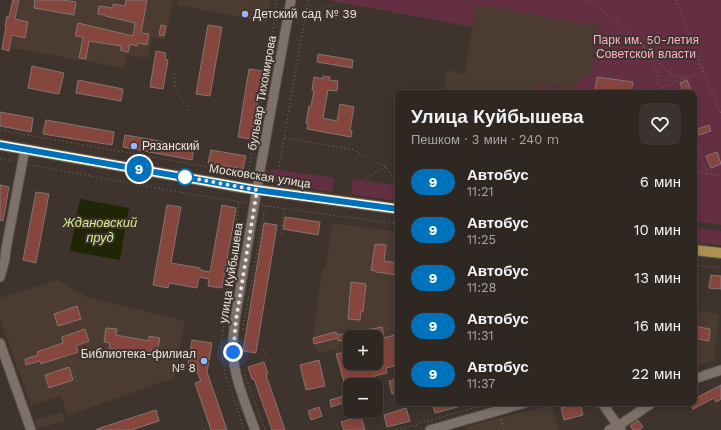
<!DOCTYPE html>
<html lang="ru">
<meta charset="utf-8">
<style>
body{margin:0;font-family:"Work Sans",sans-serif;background:#3a332f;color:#f1f3f6;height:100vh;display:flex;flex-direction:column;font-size:15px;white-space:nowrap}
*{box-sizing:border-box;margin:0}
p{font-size:13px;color:#a7a5a5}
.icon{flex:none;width:22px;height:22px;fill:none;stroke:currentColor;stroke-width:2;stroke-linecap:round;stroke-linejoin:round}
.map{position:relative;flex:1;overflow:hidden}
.drawer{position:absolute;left:395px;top:90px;width:302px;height:316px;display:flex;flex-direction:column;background:#2e2722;border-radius:8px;box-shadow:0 2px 10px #0003,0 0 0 1px #494440}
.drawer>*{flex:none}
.badge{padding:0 8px;border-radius:13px;font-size:14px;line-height:26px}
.tools{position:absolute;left:343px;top:330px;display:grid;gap:8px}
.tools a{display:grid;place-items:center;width:40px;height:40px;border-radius:8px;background:#2e2722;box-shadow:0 2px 10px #0003,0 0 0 1px #494440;font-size:20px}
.you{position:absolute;width:20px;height:20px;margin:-10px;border:3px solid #fff;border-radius:50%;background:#1a73e8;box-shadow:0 0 0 6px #1a73e833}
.map>.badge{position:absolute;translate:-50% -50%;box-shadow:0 0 0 2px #fff}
.round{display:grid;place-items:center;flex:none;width:42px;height:42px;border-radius:8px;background:#3a332f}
.overview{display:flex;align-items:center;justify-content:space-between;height:68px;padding:0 16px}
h1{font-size:19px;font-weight:700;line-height:30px}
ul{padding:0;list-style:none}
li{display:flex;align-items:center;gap:12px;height:48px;padding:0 16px}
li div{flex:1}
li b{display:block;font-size:15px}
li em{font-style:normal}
li .badge{min-width:44px;font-weight:700;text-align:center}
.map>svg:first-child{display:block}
.built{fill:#4b3b31;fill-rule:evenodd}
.green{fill:#652f43}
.water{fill:#202605}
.building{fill:#86463e;stroke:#837472}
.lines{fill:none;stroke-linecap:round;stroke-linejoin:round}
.minor-casing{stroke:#59504a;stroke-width:11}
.major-casing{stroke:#59504a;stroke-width:12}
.path{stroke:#7b726c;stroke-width:1;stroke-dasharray:1 3;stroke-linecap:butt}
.minor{stroke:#7d7169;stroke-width:9}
.major{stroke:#ad9150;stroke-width:10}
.line-casing{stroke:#fff;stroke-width:9}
.line{stroke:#0072bc;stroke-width:6}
.walk{stroke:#ece5e0;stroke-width:4;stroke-dasharray:0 7.2}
.poi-dot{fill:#98b5fd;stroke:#3e342d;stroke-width:1.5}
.stop-dot{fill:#fff;stroke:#0072bc;stroke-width:2}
.labels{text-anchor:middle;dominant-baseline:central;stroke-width:4;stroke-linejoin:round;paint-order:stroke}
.poi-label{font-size:12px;fill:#ece5e0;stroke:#3e342d;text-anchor:start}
.park-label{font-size:12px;fill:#ffb2cb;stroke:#3e342d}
.street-label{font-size:12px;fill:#ece5e0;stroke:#3e342d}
.water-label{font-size:13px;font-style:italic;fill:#d7eb8e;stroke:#3e342d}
</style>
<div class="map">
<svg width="721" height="430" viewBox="0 0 721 430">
<rect width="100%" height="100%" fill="#3e342d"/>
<!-- built -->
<path class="built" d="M20,0H173L165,40L152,38L148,58L127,55L125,68L11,48Z
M178,0H271L267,23L177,5Z
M476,4L590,25L600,21L592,72L568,90L538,85L536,93H443L447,70L465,74Z
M332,223L398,232V365L386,368L387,373L375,376V379L360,383L359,380L345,385L334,349L318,353L314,344L313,338L322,270H326ZM350,337H376V363H350Z
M57,280L87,297L185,321L174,378L67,416L61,396L31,405L0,319V298Z
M694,310L719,314L714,360L694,366Z
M551,404L559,430H467L466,427Z
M62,412L65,421L37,429L35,420Z"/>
<!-- green -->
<path class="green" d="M328,0H721V225L694,221V93H536L538,85L568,90L592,72L600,22L590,25L476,4L472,27Z
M271,170H280L334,178L332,192L270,183L268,182C266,177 267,174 271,170Z
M353,179L398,186V201L351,194Z
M694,227L721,231V245L694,242Z"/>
<!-- water -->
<path class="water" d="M80,199L129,208L120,260L70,251Z"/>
<!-- building -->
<path class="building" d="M13,0H19L15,19L28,22L25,38L12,35L9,51L2,49L6,26H5L7,16L9,17Z
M35,0H63L76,2L74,15L34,8Z
M126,0H147L141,33L149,34L147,45L138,43L137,46L130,44L128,52L120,50L121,46L89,41L86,59L79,58L83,37L75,36L78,23L133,36L135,23L105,16V15L98,14L99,6L113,8V4L125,6Z
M161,25L166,26L164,36L159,35Z
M208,25L222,27L210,96L196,94Z
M156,51L166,53L165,59L168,60L163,89L150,87Z
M318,54L353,60L352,68L317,62Z
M32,66L64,73L59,94L28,88Z
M249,69L263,71L251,139L238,137Z
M323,76L330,77L329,80L338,81L337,91L328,90L323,118L337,121L340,104L354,107L350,130L352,131L351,137L307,129L308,124L306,123L309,106H311L314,91L312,90L314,77L323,79Z
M597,77L633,82L631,93H616L595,90Z
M78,80L123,89L121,101L76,93Z
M687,80L691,90L684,93L680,83Z
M0,112L33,118L31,132L0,126Z
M46,120L114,132L112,145L43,134Z
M709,125L711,131L699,135L697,129Z
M125,135L194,147L192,160L123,147Z
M211,150L246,156L243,169L208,163Z
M717,152L721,164L711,168L706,156Z
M0,185L9,187L3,221L0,220Z
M36,192L49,194L36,263L23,260Z
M167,205L181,207L171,263L200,268V270L210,272L222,205L236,208L222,288L208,286L209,279L199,277L197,288L169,283L168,288L153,285Z
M285,217L320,222L318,235L283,229Z
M264,223L277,225L256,353L243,351Z
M375,244L386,245L384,261L398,263V275L376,272V271L371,270Z
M711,275L721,276V289L709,288Z
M351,282L366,284L363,312L361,311L360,320L348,319Z
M77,306L81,319L58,326L54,314Z
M694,326L710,329L709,341L694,338Z
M382,327L384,338L398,334V350L394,351L398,365L386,368L387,373L374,376L375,379L360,383L359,380L345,385L336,354L342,353L345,363H376V334L362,337H350V339L338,341V338L314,344L313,338L336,332L337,335Z
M106,328L117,329L116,335L149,341V336L160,338L157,352L151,350L150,356L109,348L110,343L104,342Z
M85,329L89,341L76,346L78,352L41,364L40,361L26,365L25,359L38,355L37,352L63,343L62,337Z
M192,340L212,343L207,372L227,430H211L195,383L201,381L197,372L198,366L188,364Z
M319,360L325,386L306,390L300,365Z
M264,362L268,374L266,375L285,430H272L254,379H252L248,367Z
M69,367L73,380L49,388L45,375Z
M398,379V392L392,394L389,381Z
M721,385V399L716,402L714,398L693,409L690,403H694V399Z
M350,394V401L331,407L330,400Z
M381,394L384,403L376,405V396Z
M432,403H465V405L435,413Z
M580,403L583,415L564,420L561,408Z
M319,407L322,416L311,420L308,411Z
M406,408L410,421L387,427L384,415Z
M156,410L159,421L131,430H97V429Z
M361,416L365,430H344L341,422Z
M638,420L643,427L639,430H633L630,426Z"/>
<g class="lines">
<!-- minor casing -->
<g class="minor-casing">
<path id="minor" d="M0,277L5,259L6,249L25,149
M0,343L31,430
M694,379L721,370
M602,403L621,430
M255,430C247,408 234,377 233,354C232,343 234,331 235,320L261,165L291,0
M430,430L525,403
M609,430L618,426L652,403"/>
</g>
<!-- major casing -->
<g class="major-casing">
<path id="major" d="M0,145L245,188L398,209
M694,250L721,253"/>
</g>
<!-- path -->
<path class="path" d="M587,0L620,24L643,45L666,71L684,79
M676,0L697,56L721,114
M307,9L318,10L344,0
M644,47L657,70L658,82L653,91L654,93
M174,73L176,91L189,110
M651,93L653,91L703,71
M0,130L248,174L273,37V30L277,0
M285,138L354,150L386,167L394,179V183
M694,140L697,143L707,174
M0,159L14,162
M29,165L191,194L247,203
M279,167L308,0
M694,171L721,176
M364,179L386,167
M247,180L248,174L252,171
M239,203L225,288L229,289L222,338L221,350L225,372L244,430
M262,205L323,214L398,224
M281,234V231L284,209
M694,265L721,268
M243,329L265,206
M263,349L267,356
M71,361L78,385
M245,375L265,430
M501,419L504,430
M203,429L204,430
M397,430L490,403"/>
<!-- minor -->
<use href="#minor" class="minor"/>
<!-- major -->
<use href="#major" class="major"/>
</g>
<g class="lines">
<!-- line casing -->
<g class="line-casing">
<path id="line" d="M0,145L257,190L398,209"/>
</g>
<!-- line -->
<use href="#line" class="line"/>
<!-- walk -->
<path class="walk" d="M185,177L257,190L236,320L233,352"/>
</g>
<!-- markers -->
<g class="poi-dot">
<circle cx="245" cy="14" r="4"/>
<circle cx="134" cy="146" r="4"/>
<circle cx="204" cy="361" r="4"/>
</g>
<circle class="stop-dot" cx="185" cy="177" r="8"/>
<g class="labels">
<!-- poi labels -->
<g class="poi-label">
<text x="253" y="14">Детский сад № 39</text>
<text x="142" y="146">Рязанский</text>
<text x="196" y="354" text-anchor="end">Библиотека-филиал<tspan x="196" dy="14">№ 8</tspan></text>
</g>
<!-- park labels -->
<g class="park-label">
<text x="646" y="40">Парк им. 50-летия<tspan x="646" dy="14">Советской власти</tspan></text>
</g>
<!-- street labels -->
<g class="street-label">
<text transform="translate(262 93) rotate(-80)">бульвар Тихомирова</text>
<text transform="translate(260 176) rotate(9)">Московская улица</text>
<text transform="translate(231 273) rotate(-81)">улица Куйбышева</text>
</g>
<!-- water labels -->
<g class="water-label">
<text x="100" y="222">Ждановский<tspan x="100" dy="15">пруд</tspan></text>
</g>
</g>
</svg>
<div class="tools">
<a>+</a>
<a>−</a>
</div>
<div class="you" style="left:233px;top:352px"></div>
<b class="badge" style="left:139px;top:169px;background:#0072bc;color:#fff">9</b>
<section class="drawer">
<div class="overview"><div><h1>Улица Куйбышева</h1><p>Пешком · 3 мин · 240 m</p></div><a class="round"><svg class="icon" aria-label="heart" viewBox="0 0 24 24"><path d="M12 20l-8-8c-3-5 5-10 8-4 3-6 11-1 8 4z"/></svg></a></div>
<ul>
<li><span class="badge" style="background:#0072bc;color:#fff">9</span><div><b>Автобус</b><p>11:21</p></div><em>6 мин</em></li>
<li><span class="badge" style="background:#0072bc;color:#fff">9</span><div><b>Автобус</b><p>11:25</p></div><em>10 мин</em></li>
<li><span class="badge" style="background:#0072bc;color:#fff">9</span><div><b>Автобус</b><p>11:28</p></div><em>13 мин</em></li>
<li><span class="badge" style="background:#0072bc;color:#fff">9</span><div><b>Автобус</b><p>11:31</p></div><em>16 мин</em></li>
<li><span class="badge" style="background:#0072bc;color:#fff">9</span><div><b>Автобус</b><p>11:37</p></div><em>22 мин</em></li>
</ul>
</section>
</div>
